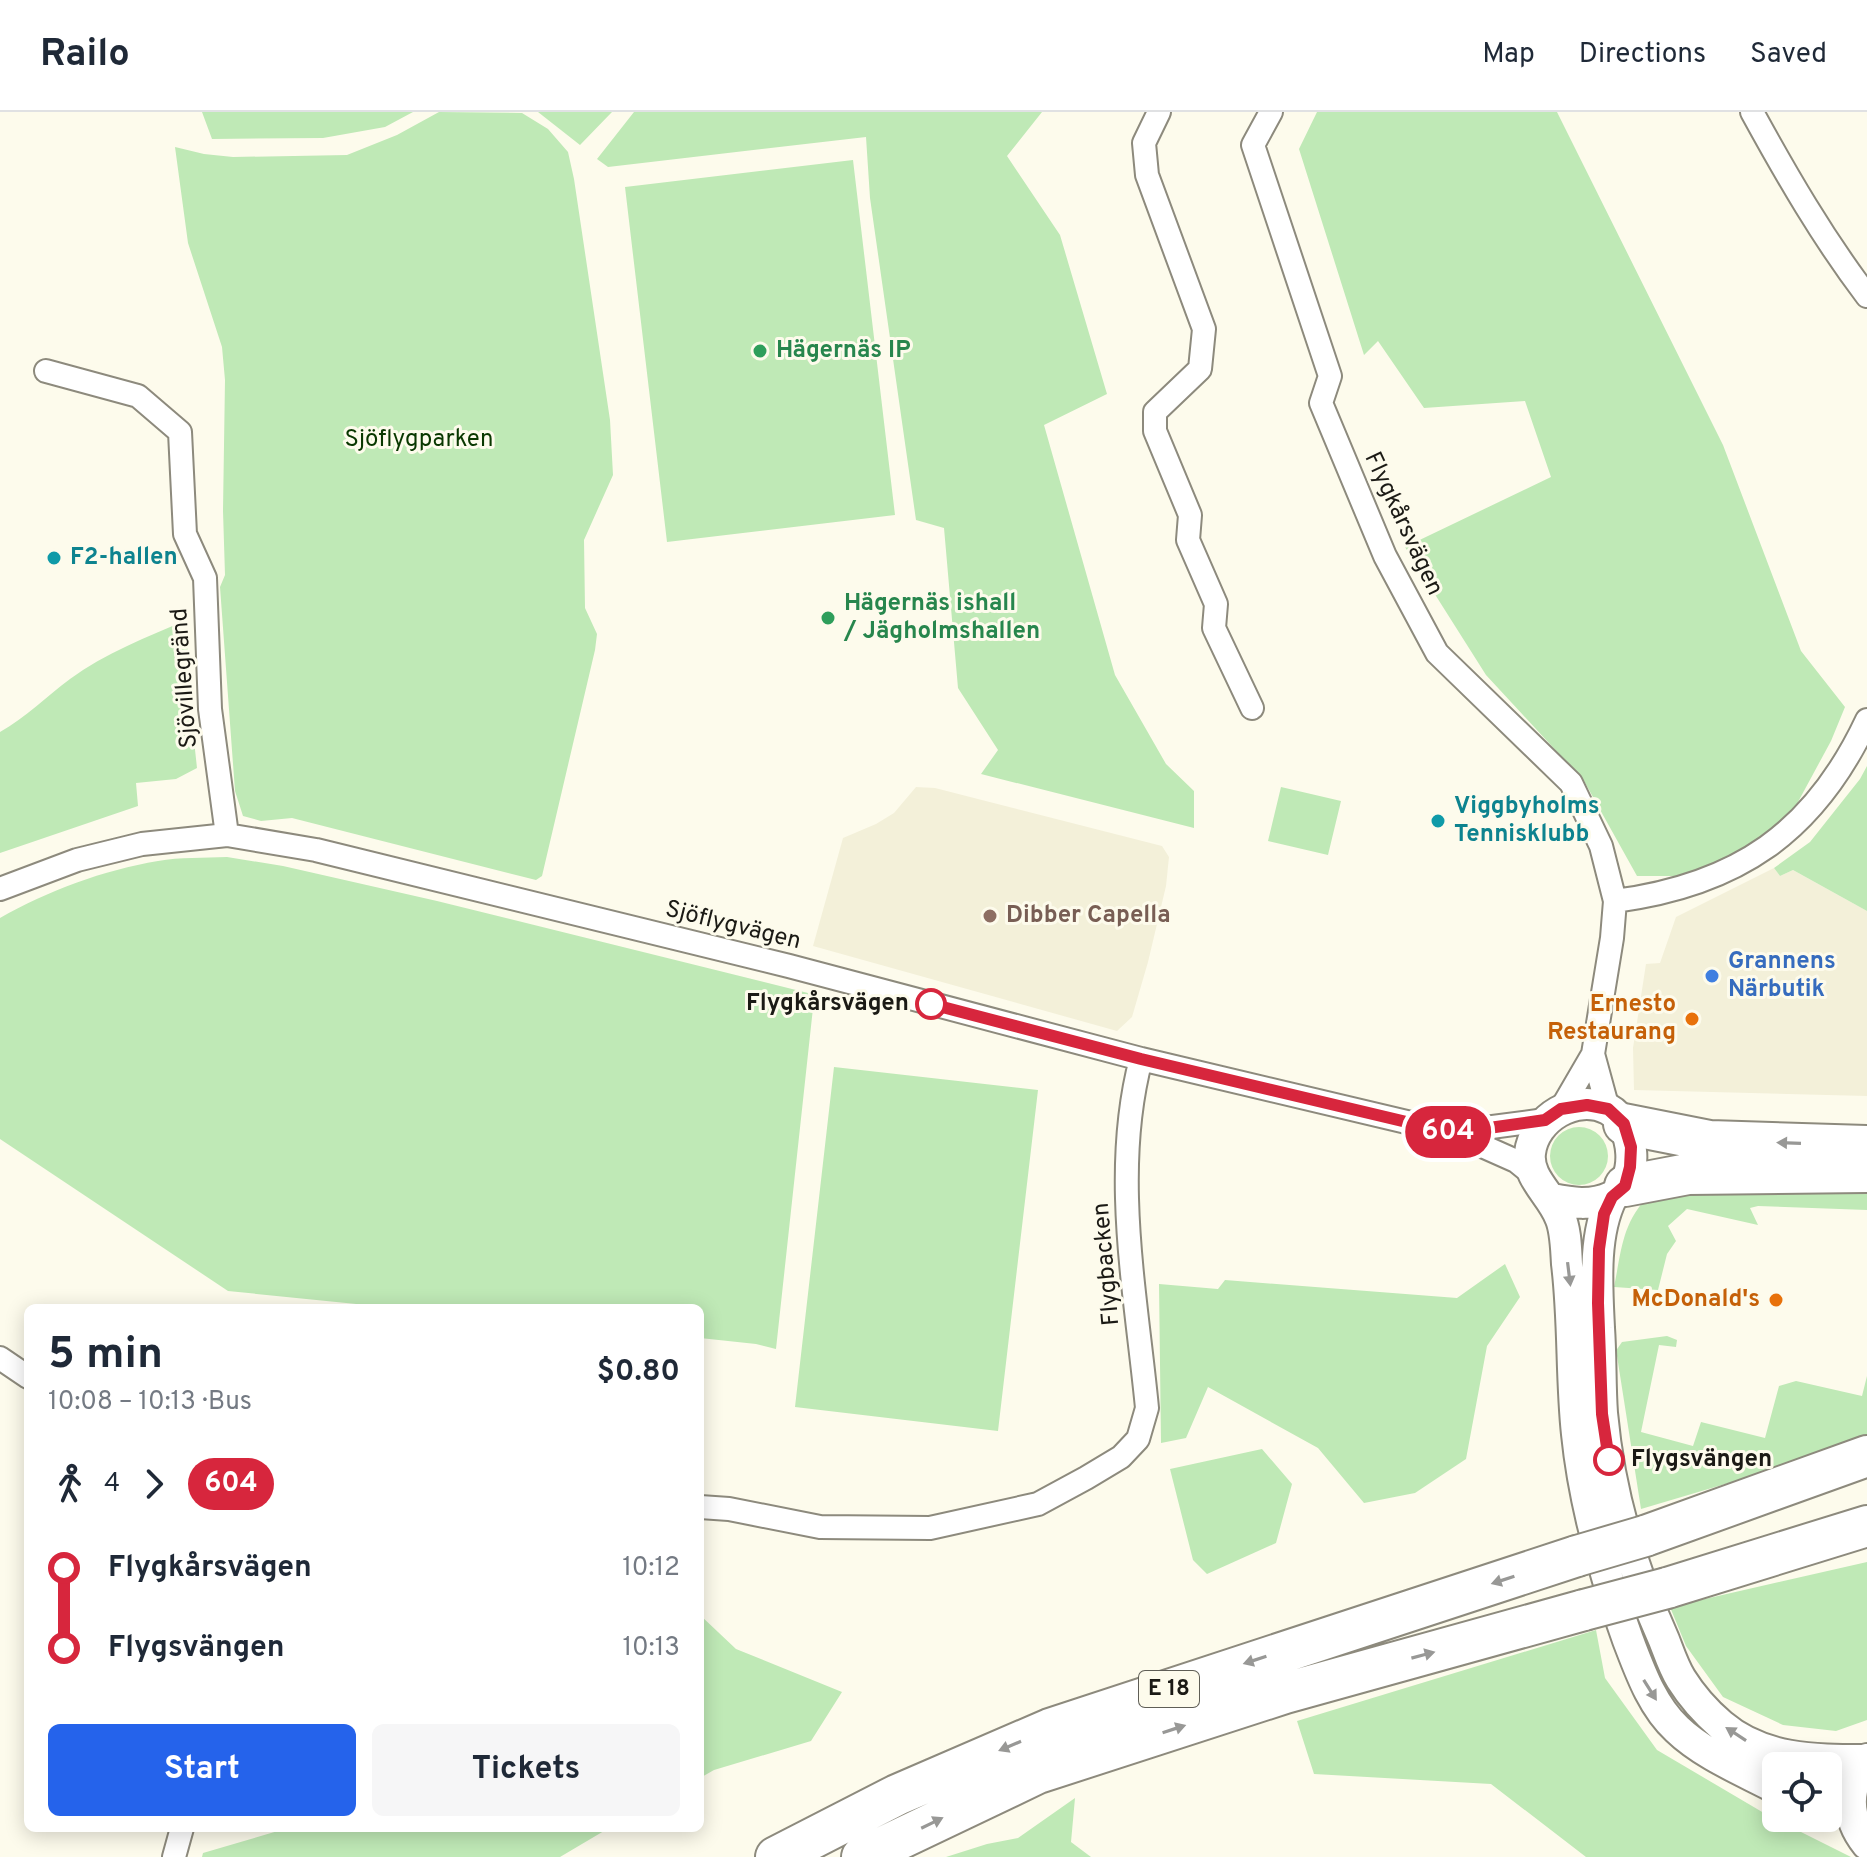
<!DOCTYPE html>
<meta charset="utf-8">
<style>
body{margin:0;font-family:Overpass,sans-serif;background:#f6f6f7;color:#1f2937;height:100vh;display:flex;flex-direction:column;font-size:30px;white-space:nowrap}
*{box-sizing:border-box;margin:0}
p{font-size:26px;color:#747a83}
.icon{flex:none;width:44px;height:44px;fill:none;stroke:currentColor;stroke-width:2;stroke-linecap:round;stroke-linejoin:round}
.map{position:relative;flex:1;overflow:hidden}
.side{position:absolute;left:24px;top:1192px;width:680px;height:528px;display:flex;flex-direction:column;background:#fff;border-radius:12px;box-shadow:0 4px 20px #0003}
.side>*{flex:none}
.badge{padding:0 16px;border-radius:26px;font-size:28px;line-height:52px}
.buttons{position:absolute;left:1762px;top:1640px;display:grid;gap:16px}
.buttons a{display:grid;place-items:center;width:80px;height:80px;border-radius:12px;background:#fff;box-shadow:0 4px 20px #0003;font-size:40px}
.map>.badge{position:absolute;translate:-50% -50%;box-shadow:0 0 0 4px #fff}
.legs{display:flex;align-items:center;gap:12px;height:88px;padding:0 24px;font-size:26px}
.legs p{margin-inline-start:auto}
.summary{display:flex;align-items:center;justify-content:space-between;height:136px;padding:0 24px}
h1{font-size:44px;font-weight:700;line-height:60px}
.action{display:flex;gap:16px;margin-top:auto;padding:16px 24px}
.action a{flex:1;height:92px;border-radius:12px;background:#2563eb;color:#fff;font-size:32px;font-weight:700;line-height:92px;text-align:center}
.action a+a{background:#f6f6f7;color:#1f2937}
ul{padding:0 24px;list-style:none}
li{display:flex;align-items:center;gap:28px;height:80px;font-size:30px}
li i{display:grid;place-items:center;width:12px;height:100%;margin:0 10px;background:currentColor}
li i::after{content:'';width:20px;height:20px;margin:-10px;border:6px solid;border-radius:50%;background:#fff}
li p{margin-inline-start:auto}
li:first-child i{background:linear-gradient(#0000 50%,currentColor 0)}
li:last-child i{background:linear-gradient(currentColor 50%,#0000 0)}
header{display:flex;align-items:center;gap:48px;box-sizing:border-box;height:112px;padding:0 40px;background:#fff;border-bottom:2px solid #e0e1e3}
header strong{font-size:38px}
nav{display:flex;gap:44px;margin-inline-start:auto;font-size:28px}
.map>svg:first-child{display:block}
.built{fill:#f3f0d9}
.green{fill:#bfe9b6}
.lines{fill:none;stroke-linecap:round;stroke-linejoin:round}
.street-casing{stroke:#8d8a7d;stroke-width:26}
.secondary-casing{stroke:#8d8a7d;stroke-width:34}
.highway-casing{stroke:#8d8a7d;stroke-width:44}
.street{stroke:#fff;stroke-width:22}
.secondary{stroke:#fff;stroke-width:30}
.highway{stroke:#fff;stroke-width:40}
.highway-bridge-casing{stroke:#8d8a7d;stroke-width:44;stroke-linecap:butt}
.highway-bridge{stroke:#fff;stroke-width:40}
.oneway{fill:#989896}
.line-1-casing{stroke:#fff;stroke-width:18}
.line-1{stroke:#d7263d;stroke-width:12}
.leisure-dot{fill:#2e9e5b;stroke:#fdfbec;stroke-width:3}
.culture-dot{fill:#0f9aa8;stroke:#fdfbec;stroke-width:3}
.education-dot{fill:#8d6e63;stroke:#fdfbec;stroke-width:3}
.shop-dot{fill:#3f7fe0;stroke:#fdfbec;stroke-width:3}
.stop-1-dot{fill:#fff;stroke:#d7263d;stroke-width:4}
.food-dot{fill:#e8710a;stroke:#fdfbec;stroke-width:3}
.labels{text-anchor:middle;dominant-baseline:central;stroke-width:6;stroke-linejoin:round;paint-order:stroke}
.shield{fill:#fdfbec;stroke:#5f5e56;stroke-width:2}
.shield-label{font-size:22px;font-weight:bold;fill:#1b1a15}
.leisure-label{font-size:24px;font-weight:bold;fill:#27864d;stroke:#fdfbec;text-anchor:start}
.park-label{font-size:24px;fill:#093800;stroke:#fdfbec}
.street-label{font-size:24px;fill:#1b1a15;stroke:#fdfbec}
.culture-label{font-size:24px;font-weight:bold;fill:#0d838f;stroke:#fdfbec;text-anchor:start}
.education-label{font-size:24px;font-weight:bold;fill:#785e54;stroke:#fdfbec;text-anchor:start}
.shop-label{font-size:24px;font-weight:bold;fill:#366cbe;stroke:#fdfbec;text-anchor:start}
.stop-label{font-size:24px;font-weight:bold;fill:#1b1a15;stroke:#fdfbec;text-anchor:end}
.food-label{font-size:24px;font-weight:bold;fill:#c56008;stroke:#fdfbec;text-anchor:end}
</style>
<header>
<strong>Railo</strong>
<nav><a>Map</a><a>Directions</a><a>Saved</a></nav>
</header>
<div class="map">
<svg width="1867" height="1745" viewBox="0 0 1867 1745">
<rect width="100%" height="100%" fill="#fdfbec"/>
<!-- built -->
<path class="built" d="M916,675L935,676L1162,734L1169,745L1166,774L1148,850L1132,905L1117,919L813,834L843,726L876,712L894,701Z
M1774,756L1780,764L1793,758L1867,799V984L1634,978L1633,936L1646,852L1660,851L1676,805Z"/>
<!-- green -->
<path class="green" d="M202,0H413L385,15L323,26L212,27Z
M439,0L522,1L548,17L568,40L574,67L610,308L613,363L584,428L585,496L597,522L595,538L542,764L536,768L292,706L261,709L243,704L235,679L220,475L225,463L223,399L225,268L222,235L188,131L175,35L204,42L233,45L347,43L397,23Z
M538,0H612L580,33Z
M634,0H1042L1007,44L1060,123L1107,282L1044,313L1115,563L1166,652L1194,679V716L981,662L998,638L958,576L944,416L916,408L870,86L866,25L608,55L597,47Z
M1317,0H1557L1723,333L1801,539L1845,595L1831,629L1785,714L1699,764H1637L1584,669L1486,563L1405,435L1551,365L1525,289L1424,296L1378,229L1364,243L1299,37Z
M853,48L895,403L667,430L625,75Z
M187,508L189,582L197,656L176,667L136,671L138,694L0,741V620C26,605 46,585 70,567C105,541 147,525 187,508Z
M1867,654V799L1793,758L1780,764L1774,756L1810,730L1860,667Z
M1281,675L1341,689L1328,743L1268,729Z
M227,745L283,754L437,789L820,884L813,896L776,1237L756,1232L700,1226V1196H396L228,1179L0,1027V806C47,779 104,758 158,749C180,745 204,746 227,745Z
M834,955L1038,978L998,1319L795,1295Z
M1550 1044a29 29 0 1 1 58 0a29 29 0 1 1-58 0Z
M1867,1079V1098L1758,1094L1750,1096L1758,1113L1687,1097L1668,1114L1676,1129L1667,1142L1658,1178L1614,1175C1622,1136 1622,1111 1650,1082Z
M1505,1152L1520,1185L1487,1234L1466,1347L1415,1381L1364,1391L1318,1336L1208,1275L1186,1326L1161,1331L1159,1172L1218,1177L1225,1168L1457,1186Z
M1667,1224L1677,1228L1676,1235L1659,1233L1641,1320L1693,1334L1701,1310L1765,1326L1779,1274L1796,1269L1862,1284L1867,1264V1330L1641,1397L1617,1244L1615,1240L1622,1230Z
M1262,1337L1292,1372L1276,1431L1207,1462L1193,1448L1170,1357Z
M1867,1450V1608L1836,1619L1783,1613L1723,1585L1686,1534L1670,1495Z
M700,1503L736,1537L842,1580L811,1629L714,1658L700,1666Z
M1596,1518L1605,1566L1657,1638L1769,1704L1851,1745H1586L1491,1672L1314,1662L1297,1609Z
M1075,1686L1071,1730L1091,1745H946L987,1732L1018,1726Z
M288,1716H609L560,1745H202L203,1741Z"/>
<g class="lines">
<!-- street casing -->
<g class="street-casing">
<path id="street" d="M1159,0L1144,31L1147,63L1204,217L1200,257L1155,300V319L1190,403L1188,428L1216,492L1214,516L1252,596
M1271,0L1253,33L1330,264L1321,291L1385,444L1437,541L1571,671L1601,734L1615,789L1612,826L1593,942
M1752,0C1787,64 1823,126 1867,184
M46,259L138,284L180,320L185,422L205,466L210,597L227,723
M0,777L77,748L142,732L227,723L316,738L789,854L1141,947L1453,1021L1516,1049L1532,1062
M1615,789C1737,773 1814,721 1867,608
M1561,997L1593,942L1608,997
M1454,1020L1545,1008
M0,1246L28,1265
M700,1395L729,1397L820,1415L930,1416L1038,1392L1086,1366L1121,1345L1138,1327L1147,1296C1136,1182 1111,1060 1141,947
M174,1745L182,1716"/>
</g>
<!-- secondary casing -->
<g class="secondary-casing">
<path id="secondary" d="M1612,1085C1593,1123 1597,1174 1599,1216C1601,1244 1600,1273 1602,1301C1609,1379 1632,1457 1664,1528C1669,1541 1674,1556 1681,1567C1691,1583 1707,1601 1721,1613C1762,1648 1814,1648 1865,1648
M1552,1087C1571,1091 1592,1094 1611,1085C1641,1071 1636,1012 1608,997C1576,981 1534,1006 1530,1041C1527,1066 1551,1082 1560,1105C1566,1118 1566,1137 1567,1152C1574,1208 1571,1266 1577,1322C1584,1392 1604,1462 1628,1528C1640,1559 1652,1594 1677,1617C1704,1643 1744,1659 1776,1676
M1867,1647C1846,1674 1845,1705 1867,1732"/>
</g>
<!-- highway casing -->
<g class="highway-casing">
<path id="highway" d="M1624,1012L1710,1029L1867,1034
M1625,1074L1688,1062L1867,1060
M1645,1424L1867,1344
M1667,1476L1867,1414
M776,1745L897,1683L1050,1617L1577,1444
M862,1745L1038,1661L1285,1581L1584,1498"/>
</g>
<!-- street -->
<use href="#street" class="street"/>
<!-- secondary -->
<use href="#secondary" class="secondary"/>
<!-- highway -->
<use href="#highway" class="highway"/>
<!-- highway-bridge casing -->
<g class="highway-bridge-casing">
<path id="highway-bridge" d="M1577,1444L1645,1424
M1584,1498L1667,1476"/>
</g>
<!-- highway-bridge -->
<use href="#highway-bridge" class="highway-bridge"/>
</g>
<!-- one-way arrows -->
<defs><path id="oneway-solid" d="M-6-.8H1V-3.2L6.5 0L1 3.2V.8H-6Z" transform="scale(2)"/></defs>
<g class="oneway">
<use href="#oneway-solid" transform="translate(1789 1031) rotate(-178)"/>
<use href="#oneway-solid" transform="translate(1569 1162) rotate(83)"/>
<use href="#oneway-solid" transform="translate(1503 1468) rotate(162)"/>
<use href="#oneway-solid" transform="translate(1423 1543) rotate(-15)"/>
<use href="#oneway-solid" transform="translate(1255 1548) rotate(162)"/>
<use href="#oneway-solid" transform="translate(1650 1578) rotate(58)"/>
<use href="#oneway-solid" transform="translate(1174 1617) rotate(-18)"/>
<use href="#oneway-solid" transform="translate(1736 1622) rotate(-147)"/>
<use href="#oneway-solid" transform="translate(1010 1634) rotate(157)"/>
<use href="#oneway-solid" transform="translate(932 1711) rotate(-26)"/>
</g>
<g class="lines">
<!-- line-1 casing -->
<g class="line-1-casing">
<path id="line-1" d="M931,892L1141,947L1453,1021L1545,1008L1561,997L1587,993L1608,997L1624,1012L1631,1035L1630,1055L1625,1074L1612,1085L1604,1102L1599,1137L1598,1191L1602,1302L1609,1348"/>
</g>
<!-- line-1 -->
<use href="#line-1" class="line-1"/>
</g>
<!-- markers -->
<g class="leisure-dot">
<circle cx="760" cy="239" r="8"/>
<circle cx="828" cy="506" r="8"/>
</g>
<g class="culture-dot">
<circle cx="54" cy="446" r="8"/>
<circle cx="1438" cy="709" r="8"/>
</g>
<circle class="education-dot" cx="990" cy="804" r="8"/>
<circle class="shop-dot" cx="1712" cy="864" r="8"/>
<g class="stop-1-dot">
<circle cx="931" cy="892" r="14"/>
<circle cx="1609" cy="1348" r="14"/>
</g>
<g class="food-dot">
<circle cx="1692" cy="907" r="8"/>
<circle cx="1776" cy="1188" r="8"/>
</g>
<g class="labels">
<!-- shield labels -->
<rect class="shield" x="1139" y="1559" width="60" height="36" rx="6"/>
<g class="shield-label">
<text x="1169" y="1577">E 18</text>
</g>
<!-- leisure labels -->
<g class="leisure-label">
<text x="776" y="239">Hägernäs IP</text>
<text x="844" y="492">Hägernäs ishall<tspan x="844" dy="28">/ Jägholmshallen</tspan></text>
</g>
<!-- park labels -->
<g class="park-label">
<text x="419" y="328">Sjöflygparken</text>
</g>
<!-- street labels -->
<g class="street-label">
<text transform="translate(1403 412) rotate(65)">Flygkårsvägen</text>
<text transform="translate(185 566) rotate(-94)">Sjövillegränd</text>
<text transform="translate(733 814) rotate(14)">Sjöflygvägen</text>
<text transform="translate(1107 1152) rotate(-95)">Flygbacken</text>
</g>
<!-- culture labels -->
<g class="culture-label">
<text x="70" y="446">F2-hallen</text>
<text x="1454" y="695">Viggbyholms<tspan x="1454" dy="28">Tennisklubb</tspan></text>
</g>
<!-- education labels -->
<g class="education-label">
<text x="1006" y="804">Dibber Capella</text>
</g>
<!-- shop labels -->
<g class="shop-label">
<text x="1728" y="850">Grannens<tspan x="1728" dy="28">Närbutik</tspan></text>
</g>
<!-- stop labels -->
<g class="stop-label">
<text x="909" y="892">Flygkårsvägen</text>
<text x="1631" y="1348" text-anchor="start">Flygsvängen</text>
</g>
<!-- food labels -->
<g class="food-label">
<text x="1676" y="893">Ernesto<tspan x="1676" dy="28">Restaurang</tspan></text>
<text x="1760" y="1188">McDonald's</text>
</g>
</g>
</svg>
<div class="buttons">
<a><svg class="icon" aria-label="locate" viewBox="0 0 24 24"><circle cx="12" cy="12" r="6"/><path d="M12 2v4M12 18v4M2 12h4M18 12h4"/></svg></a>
</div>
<b class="badge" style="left:1448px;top:1020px;background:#d7263d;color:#fff">604</b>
<section class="side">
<div class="summary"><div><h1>5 min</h1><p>10:08 – 10:13 · Bus</p></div><b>$0.80</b></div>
<div class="legs"><svg class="icon" aria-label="walk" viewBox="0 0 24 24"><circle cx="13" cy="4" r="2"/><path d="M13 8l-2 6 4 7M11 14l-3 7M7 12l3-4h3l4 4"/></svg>4<svg class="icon" aria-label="forward" viewBox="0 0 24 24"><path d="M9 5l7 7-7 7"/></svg><b class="badge" style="background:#d7263d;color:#fff">604</b></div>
<ul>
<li><i style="color:#d7263d"></i><b>Flygkårsvägen</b><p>10:12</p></li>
<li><i style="color:#d7263d"></i><b>Flygsvängen</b><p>10:13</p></li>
</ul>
<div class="action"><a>Start</a><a>Tickets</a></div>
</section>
</div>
